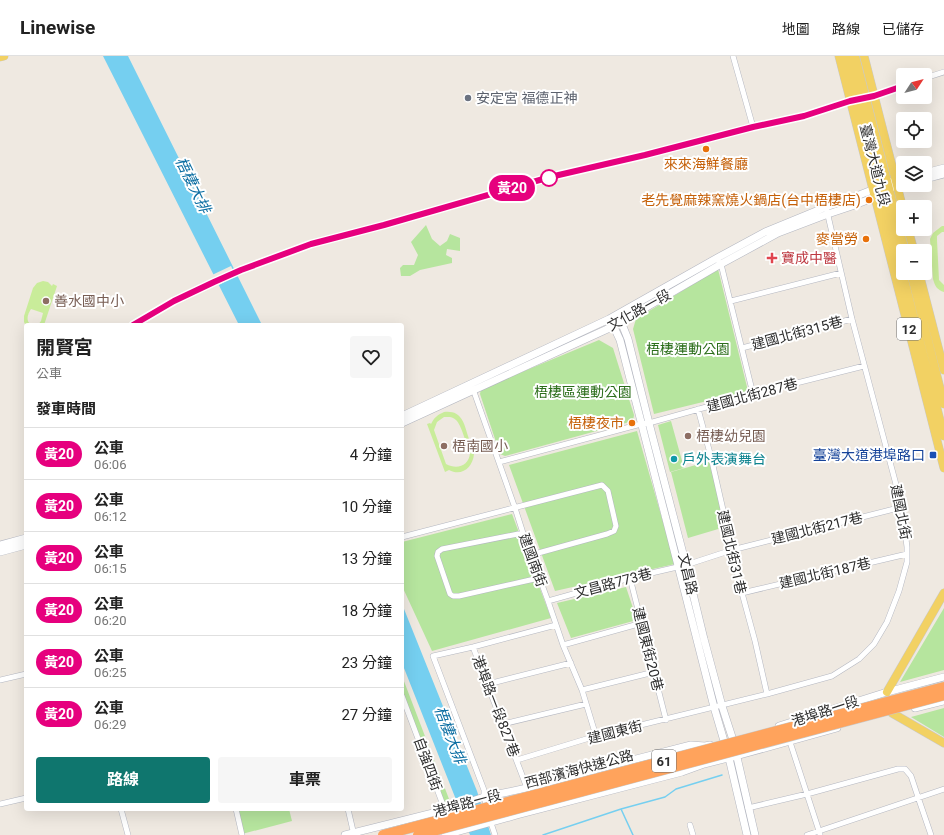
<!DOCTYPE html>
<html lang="zh-TW">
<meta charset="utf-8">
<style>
body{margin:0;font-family:Roboto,"Noto Sans TC",sans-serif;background:#f6f6f6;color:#222;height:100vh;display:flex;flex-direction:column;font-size:15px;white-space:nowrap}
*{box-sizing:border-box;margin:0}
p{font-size:13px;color:#767676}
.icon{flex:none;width:22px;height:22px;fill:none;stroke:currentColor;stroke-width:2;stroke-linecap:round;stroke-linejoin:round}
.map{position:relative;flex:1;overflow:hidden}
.drawer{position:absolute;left:24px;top:267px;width:380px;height:488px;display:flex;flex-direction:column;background:#fff;border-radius:4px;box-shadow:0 4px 16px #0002}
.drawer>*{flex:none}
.badge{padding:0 8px;border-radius:13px;font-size:14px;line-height:26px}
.needle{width:26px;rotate:54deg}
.fabs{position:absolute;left:896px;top:12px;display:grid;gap:8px}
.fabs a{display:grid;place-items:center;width:36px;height:36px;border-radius:4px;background:#fff;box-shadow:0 4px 16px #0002;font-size:20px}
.map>.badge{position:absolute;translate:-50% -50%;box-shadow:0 0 0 2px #fff}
h2{padding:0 12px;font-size:15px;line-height:36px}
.round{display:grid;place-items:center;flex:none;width:42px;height:42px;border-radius:4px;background:#f6f6f6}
.summary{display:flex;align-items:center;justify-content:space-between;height:68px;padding:0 12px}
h1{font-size:19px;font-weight:700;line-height:30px}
.cta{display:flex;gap:8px;margin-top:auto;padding:8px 12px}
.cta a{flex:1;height:46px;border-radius:4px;background:#0f766e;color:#fff;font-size:16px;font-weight:700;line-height:46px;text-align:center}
.cta a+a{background:#f6f6f6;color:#222}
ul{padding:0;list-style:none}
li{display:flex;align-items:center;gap:12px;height:52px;padding:0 12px;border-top:1px solid #e0e0e0}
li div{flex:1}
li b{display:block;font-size:15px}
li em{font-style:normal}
li .badge{min-width:44px;font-weight:700;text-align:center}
header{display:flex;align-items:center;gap:24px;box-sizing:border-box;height:56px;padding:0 20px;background:#fff;border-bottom:1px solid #e0e0e0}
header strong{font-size:19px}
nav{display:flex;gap:22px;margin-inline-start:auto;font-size:14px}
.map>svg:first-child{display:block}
.green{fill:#b6e59e}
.pitch{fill:#c9ec9a;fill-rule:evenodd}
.water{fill:#75cff0}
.pier{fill:#efe9e1}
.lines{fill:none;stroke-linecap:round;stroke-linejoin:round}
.stream{stroke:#75cff0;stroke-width:1.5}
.street-casing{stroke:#b4b7c1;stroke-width:6}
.secondary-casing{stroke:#b4b7c1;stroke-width:8}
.primary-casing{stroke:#c9c9c9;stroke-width:9}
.street{stroke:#fff;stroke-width:5}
.secondary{stroke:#fff;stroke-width:7}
.primary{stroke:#f2d163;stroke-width:8}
.highway-bridge-casing{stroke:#c9c9c9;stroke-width:11;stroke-linecap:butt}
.highway-bridge{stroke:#ffa35c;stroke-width:10}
.line-casing{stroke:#fff;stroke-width:9}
.line{stroke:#e6007e;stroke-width:6}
.worship-dot{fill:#6b7280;stroke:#fff;stroke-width:1.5}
.food-dot{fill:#e8710a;stroke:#fff;stroke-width:1.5}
.stop-dot{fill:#fff;stroke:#e6007e;stroke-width:2}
.health-dot{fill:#e0444e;stroke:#fff;stroke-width:1.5}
.education-dot{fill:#8d6e63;stroke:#fff;stroke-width:1.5}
.transit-dot{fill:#1a4fb4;stroke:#fff;stroke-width:1.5}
.culture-dot{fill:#0f9aa8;stroke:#fff;stroke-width:1.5}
.labels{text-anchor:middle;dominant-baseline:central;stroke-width:4;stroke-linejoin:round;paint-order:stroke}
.shield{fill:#fff;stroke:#6d6d6d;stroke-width:1}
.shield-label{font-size:13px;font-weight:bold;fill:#2e2e2e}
.worship-label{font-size:14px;fill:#5b616d;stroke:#fff;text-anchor:start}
.food-label{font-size:14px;fill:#c56008;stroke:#fff;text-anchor:end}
.street-label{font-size:14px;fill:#2e2e2e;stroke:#fff}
.health-label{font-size:14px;fill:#be3a42;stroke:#fff;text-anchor:start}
.education-label{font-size:14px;fill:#785e54;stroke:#fff;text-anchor:start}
.park-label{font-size:14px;fill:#2c6e1b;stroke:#fff}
.transit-label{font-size:14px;fill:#164399;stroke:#fff;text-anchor:end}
.culture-label{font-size:14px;fill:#0d838f;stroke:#fff;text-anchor:start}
.water-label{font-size:15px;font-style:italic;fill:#0d6fa3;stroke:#fff}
</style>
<header>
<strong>Linewise</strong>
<nav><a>地圖</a><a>路線</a><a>已儲存</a></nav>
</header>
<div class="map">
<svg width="944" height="779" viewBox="0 0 944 779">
<rect width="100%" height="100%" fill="#efe9e1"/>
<!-- green -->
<path class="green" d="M426,169L432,183L440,190L447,185L450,178L460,182V195L447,193L446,199L452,202V207L420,214L410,220H401L400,212L403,209H414L418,199L411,186Z
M718,213L748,335L654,358L633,273L636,263Z
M599,284L613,292L634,359L633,365L505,400L500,398L480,338L481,333Z
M671,365L684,412L670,416L658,369Z
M637,375L675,508L555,535L509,409Z
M710,405L725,471L688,482L671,416Z
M512,458L551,562L432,595L402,530V486Z
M626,531L637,564L571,582L557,547Z
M944,552V614L900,626Z
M402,620L449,743L451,748H443L402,636Z
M944,652V681L911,661Z
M236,753H289L292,765L242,778Z"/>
<!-- pitch -->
<path class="pitch" d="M942,170H944V176H942L937,180V184L939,224L944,229V236C937,234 935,230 933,223L930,183L933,177Z
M43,225L48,226L52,230L53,228L57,230L44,269H38L41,265L43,257L31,253C28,258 25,264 31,269H26V270L24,266V260L33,232L37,227Z
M444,356C461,354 464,366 468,380C470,386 472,392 474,398C473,411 462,421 449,414L445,416L427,368L430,367L431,368C434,362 437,359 444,356ZM444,361C448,361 452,360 456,364C461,368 467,390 470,397C469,410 457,414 446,408L434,374L437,366Z"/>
<!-- water -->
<path class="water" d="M103,0H128L262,269H239Z
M402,548L477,735L491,779H470L402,607Z"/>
<!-- pier -->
<path class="pier" d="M231,210L236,220L217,230L212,219Z"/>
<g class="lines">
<!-- stream -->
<path class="stream" d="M621,753L633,779
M543,779L621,753L665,741L676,733L722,719"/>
<!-- street casing -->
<g class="street-casing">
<path id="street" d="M733,0L753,71
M925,22L944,16
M863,42L874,40L903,30
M719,206L721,208L753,338
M731,245L841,217
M742,292L852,263
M473,333L515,452L523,477L548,545L563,589L582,634L596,680
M698,353L711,401L742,537L755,585L767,638
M499,406L641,368L649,367L753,338L864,310
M523,477L442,493L438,496L437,500L450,538L453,540H459L539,522
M402,481L602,429L608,435L616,470L614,475L607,478L531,499
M630,522L666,664
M742,537L907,498
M548,545L630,522L686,509L732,494L902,451
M563,589L642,567
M473,591L527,732
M0,624L26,618
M488,628L571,607
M582,634L654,616
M402,640L446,757
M503,668L586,648
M790,686L820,778
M517,704L596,680L767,638L832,620L859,603L874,588L887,566L899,535L907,506V491L902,451L852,263L826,151
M0,748L26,742
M487,752L484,741V734L433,600L473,591L556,569
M748,752L807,738L898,713H905L911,720L918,741L931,779
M121,753L128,779
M236,753L242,779
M348,753L354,779
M490,764L495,779
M690,769L693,779
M807,779L944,733"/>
</g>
<!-- secondary casing -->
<g class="secondary-casing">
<path id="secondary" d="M925,117L944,112
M925,123L944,118
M890,126L903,122
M620,263L628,283L649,367L686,509L704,583L722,650L733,684L755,779
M612,267L620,284L684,533L714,651L729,702L747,779
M402,360L609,263L717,202L765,176L826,151L849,143L877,132
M402,367L570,290L614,270L721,208L778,177L828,158L852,150L875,141L897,129L903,128
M0,489L26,482
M0,496L26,489
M915,652L944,645
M779,670L887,636L944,621
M345,779L445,754L484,741L527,732L605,711L691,689L705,690L710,689
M445,779L517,759L682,716L704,708L736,700L837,672"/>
</g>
<!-- primary casing -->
<g class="primary-casing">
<path id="primary" d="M839,0L944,412
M847,0L944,380
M855,0L905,195
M864,0L903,153
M0,1L4,0
M908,173L914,195
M911,217L944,348
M919,217L944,314
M887,636L944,537
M892,657L944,687"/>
</g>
<!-- street -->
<use href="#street" class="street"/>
<!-- secondary -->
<use href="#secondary" class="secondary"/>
<!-- primary -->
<use href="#primary" class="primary"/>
<!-- highway-bridge casing -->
<g class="highway-bridge-casing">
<path id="highway-bridge" d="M383,779L944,631
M418,779L944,639"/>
</g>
<!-- highway-bridge -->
<use href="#highway-bridge" class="highway-bridge"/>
</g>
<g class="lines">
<!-- line casing -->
<g class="line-casing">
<path id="line" d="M133,269L174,245L214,226L241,214L311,188L384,169L550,121L645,99L753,71L804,60L850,45L874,40L903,30"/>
</g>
<!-- line -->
<use href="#line" class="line"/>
</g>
<!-- markers -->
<circle class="worship-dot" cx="468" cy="42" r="4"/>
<g class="food-dot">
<circle cx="706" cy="93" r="4"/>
<circle cx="869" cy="144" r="4"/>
<circle cx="866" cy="183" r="4"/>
<circle cx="632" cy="367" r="4"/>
</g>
<circle class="stop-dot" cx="549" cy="122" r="8"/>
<path class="health-dot" d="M770 196h4v4h4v4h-4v4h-4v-4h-4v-4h4z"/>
<g class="education-dot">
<circle cx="46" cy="245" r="4"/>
<circle cx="688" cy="380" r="4"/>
<circle cx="444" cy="390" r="4"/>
</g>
<rect class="transit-dot" x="929" y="395" width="8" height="8" rx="2"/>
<circle class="culture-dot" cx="674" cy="403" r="4"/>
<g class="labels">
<!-- shield labels -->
<g class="shield">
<rect x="897" y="262" width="24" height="22" rx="3"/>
<rect x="652" y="694" width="24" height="22" rx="3"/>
</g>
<g class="shield-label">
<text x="909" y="273">12</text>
<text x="664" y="705">61</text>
</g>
<!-- worship labels -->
<g class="worship-label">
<text x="476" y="42">安定宮 福德正神</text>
</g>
<!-- food labels -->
<g class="food-label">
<text x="706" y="108" text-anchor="middle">來來海鮮餐廳</text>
<text x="861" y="144">老先覺麻辣窯燒火鍋店(台中梧棲店)</text>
<text x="858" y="183">麥當勞</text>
<text x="624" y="367">梧棲夜市</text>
</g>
<!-- street labels -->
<g class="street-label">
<text transform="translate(875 109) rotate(76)">臺灣大道九段</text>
<text transform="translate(639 254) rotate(-29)">文化路一段</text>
<text transform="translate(797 277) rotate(-15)">建國北街315巷</text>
<text transform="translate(752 339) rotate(-15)">建國北街287巷</text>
<text transform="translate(901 456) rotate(79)">建國北街</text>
<text transform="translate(817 472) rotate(-14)">建國北街217巷</text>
<text transform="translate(732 496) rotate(77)">建國北街31巷</text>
<text transform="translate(533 504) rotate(70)">建國南街</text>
<text transform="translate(825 517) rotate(-13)">建國北街187巷</text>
<text transform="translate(688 518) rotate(77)">文昌路</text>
<text transform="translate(613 527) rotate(-15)">文昌路773巷</text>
<text transform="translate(648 593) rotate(76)">建國東街20巷</text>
<text transform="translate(496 650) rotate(69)">港埠路一段827巷</text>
<text transform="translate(825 655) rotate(-18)">港埠路一段</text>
<text transform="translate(615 676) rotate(-14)">建國東街</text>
<text transform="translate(428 708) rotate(70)">自強四街</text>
<text transform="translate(579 713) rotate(-15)">西部濱海快速公路</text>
<text transform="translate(467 747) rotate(-15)">港埠路一段</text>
</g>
<!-- health labels -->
<g class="health-label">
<text x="781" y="202">寶成中醫</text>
</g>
<!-- education labels -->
<g class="education-label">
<text x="54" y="245">善水國中小</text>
<text x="696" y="380">梧棲幼兒園</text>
<text x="452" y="390">梧南國小</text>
</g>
<!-- park labels -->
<g class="park-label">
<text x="688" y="293">梧棲運動公園</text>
<text x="583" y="336">梧棲區運動公園</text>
</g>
<!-- transit labels -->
<g class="transit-label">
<text x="925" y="399">臺灣大道港埠路口</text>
</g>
<!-- culture labels -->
<g class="culture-label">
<text x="682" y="403">戶外表演舞台</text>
</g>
<!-- water labels -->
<g class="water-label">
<text transform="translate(193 129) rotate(64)">梧棲大排</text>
<text transform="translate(450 679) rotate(69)">梧棲大排</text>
</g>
</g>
</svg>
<div class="fabs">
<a><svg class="needle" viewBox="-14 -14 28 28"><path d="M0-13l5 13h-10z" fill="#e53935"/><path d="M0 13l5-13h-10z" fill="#767676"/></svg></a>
<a><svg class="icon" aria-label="locate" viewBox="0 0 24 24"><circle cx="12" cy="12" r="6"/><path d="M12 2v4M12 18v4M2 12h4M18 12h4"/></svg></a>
<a><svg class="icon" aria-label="layers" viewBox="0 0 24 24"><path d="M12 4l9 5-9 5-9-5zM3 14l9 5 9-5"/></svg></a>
<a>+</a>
<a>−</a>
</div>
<b class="badge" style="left:512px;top:132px;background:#e6007e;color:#fff">黃20</b>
<section class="drawer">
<div class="summary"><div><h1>開賢宮</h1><p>公車</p></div><a class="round"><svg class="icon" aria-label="heart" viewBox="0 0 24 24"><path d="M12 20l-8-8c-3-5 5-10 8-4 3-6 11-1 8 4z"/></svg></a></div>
<h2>發車時間</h2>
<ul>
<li><span class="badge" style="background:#e6007e;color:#fff">黃20</span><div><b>公車</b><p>06:06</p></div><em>4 分鐘</em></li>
<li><span class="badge" style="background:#e6007e;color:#fff">黃20</span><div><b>公車</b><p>06:12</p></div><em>10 分鐘</em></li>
<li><span class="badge" style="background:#e6007e;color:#fff">黃20</span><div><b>公車</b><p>06:15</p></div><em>13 分鐘</em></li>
<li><span class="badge" style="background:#e6007e;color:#fff">黃20</span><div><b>公車</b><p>06:20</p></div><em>18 分鐘</em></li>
<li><span class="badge" style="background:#e6007e;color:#fff">黃20</span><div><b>公車</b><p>06:25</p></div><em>23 分鐘</em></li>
<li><span class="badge" style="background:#e6007e;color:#fff">黃20</span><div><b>公車</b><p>06:29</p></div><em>27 分鐘</em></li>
</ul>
<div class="cta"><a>路線</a><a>車票</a></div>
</section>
</div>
